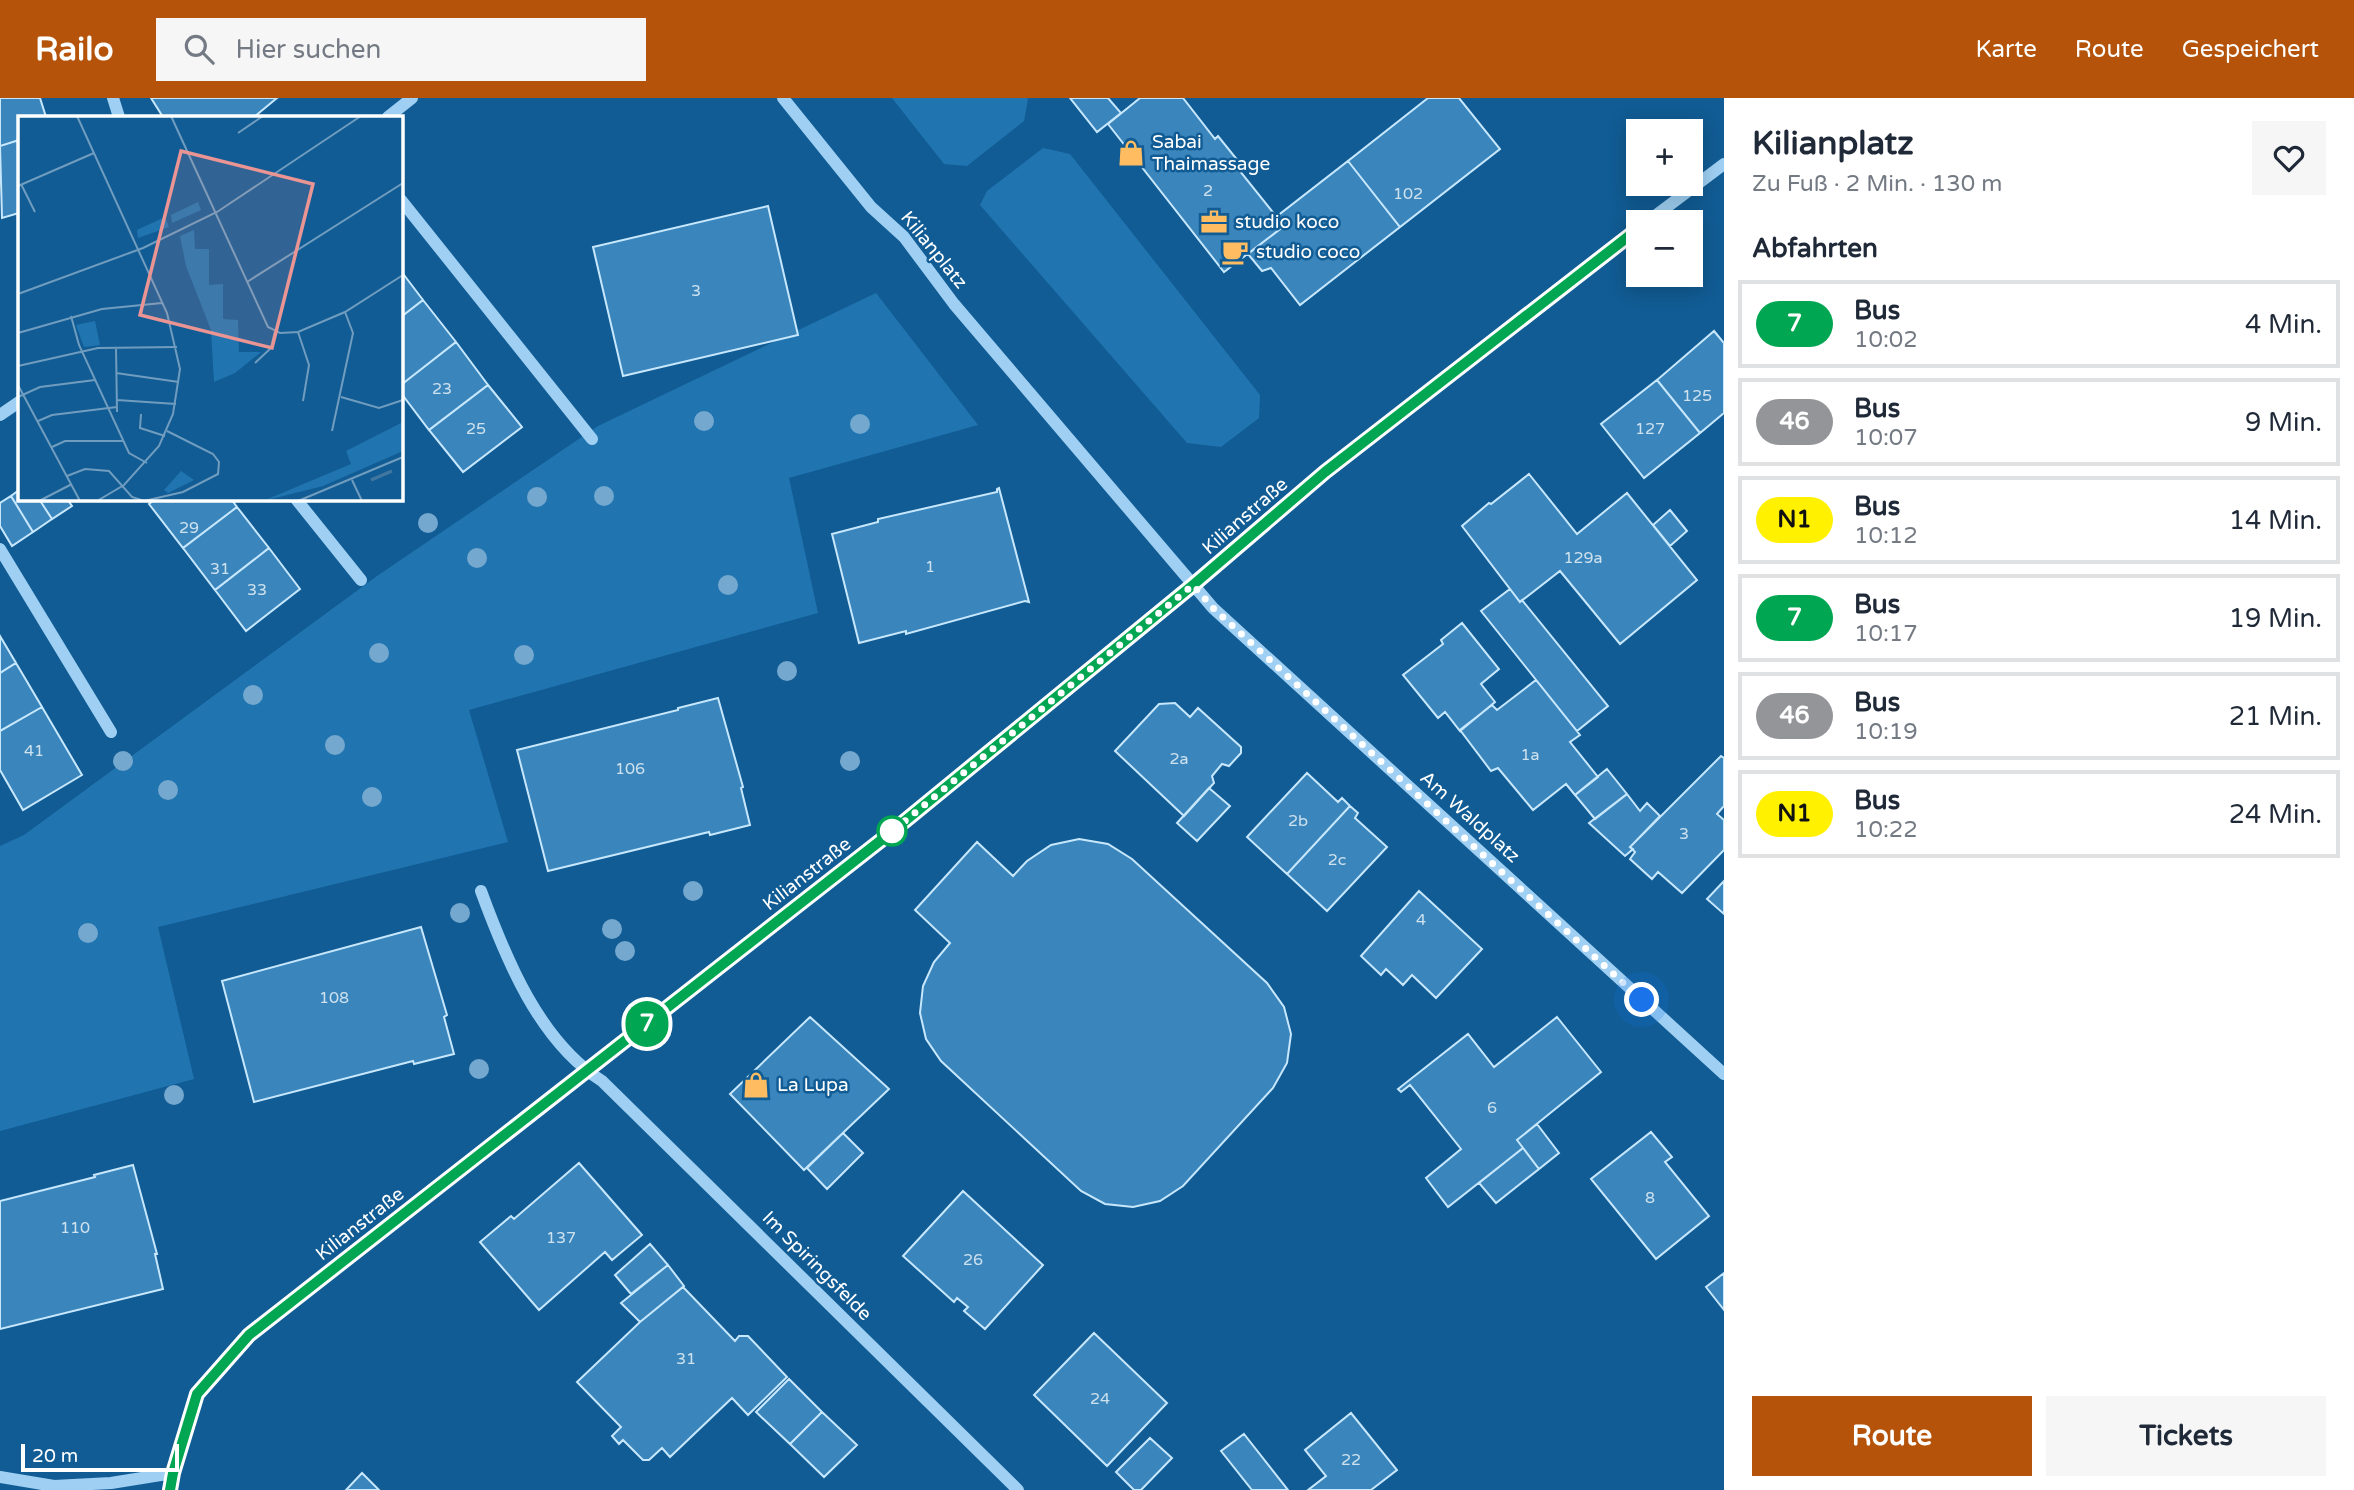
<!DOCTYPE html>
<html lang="de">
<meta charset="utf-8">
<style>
body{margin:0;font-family:"Varela Round",sans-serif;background:#f6f6f7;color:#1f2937;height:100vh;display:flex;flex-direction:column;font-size:26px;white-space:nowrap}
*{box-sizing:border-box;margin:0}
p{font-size:23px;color:#747a83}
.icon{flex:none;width:38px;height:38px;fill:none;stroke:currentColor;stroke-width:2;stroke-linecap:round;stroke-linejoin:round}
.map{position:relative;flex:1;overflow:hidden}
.side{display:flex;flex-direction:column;background:#fff;width:630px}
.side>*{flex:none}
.badge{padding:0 14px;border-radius:23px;font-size:24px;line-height:46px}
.fabs{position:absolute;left:1626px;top:21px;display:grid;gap:14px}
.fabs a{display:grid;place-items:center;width:77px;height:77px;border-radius:0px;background:#fff;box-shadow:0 4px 18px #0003;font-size:35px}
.scale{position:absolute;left:21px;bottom:18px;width:158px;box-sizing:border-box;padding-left:7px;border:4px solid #fff;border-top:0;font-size:19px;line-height:24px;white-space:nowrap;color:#fff;-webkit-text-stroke:5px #115c94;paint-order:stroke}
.you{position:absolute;width:35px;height:35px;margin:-18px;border:5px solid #fff;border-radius:50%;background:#1a73e8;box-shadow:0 0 0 10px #1a73e833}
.map>.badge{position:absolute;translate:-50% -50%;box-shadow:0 0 0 4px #fff}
h2{padding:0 28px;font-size:26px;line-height:63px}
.round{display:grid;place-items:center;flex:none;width:74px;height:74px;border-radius:0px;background:#f6f6f7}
.headline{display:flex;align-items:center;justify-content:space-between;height:119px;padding:0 28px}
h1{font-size:33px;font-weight:700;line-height:52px}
.cta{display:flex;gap:14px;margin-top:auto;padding:14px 28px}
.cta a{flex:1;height:80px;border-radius:0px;background:#b45309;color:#fff;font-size:28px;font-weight:700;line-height:80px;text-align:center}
.cta a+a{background:#f6f6f7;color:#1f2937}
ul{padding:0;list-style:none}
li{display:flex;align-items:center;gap:21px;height:88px;margin:0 14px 10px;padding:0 14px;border:4px solid #e0e1e3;border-radius:0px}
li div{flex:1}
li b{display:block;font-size:26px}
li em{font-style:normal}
li .badge{min-width:77px;font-weight:700;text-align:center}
header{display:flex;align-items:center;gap:42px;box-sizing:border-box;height:98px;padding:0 35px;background:#b45309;color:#fff}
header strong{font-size:33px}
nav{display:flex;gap:38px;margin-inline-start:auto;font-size:24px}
.search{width:490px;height:63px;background:#f6f6f7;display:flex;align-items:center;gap:18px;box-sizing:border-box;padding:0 24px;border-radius:0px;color:#747a83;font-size:26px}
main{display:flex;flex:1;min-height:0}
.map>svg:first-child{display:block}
.green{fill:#2075b1}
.building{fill:#3a86bc;stroke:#c7e7fd;stroke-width:2}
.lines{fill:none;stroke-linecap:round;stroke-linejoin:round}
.minor{stroke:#9fd0f3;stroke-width:12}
.tree{fill:#75a8ce}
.line-casing{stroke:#fff;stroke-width:16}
.line{stroke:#00a651;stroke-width:10}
.walk{stroke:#fff;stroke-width:7;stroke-dasharray:0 12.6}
.stop-dot{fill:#fff;stroke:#00a651;stroke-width:3.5}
.labels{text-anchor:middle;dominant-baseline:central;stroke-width:5;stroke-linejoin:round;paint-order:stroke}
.number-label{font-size:16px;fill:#cee1ee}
.poi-label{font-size:19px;fill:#fff;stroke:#115c94;text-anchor:start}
.street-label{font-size:19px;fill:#fff;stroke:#115c94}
.inset-river{fill:none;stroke:#41769f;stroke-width:3.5}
.inset-road{fill:none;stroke:#709dbf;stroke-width:2}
.view{fill:#ea9494;fill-opacity:0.15;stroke:#ea9494;stroke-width:3.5}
.inset-edge{fill:none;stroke:#fff;stroke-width:3.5}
</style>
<header>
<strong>Railo</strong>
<div class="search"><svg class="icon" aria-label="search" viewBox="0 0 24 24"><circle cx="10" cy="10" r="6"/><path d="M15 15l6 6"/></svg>Hier suchen</div>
<nav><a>Karte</a><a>Route</a><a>Gespeichert</a></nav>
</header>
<main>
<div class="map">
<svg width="1724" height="1392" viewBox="0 0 1724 1392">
<rect width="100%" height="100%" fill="#115c94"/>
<!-- green -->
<path class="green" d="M892,0H1027L1028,1L1024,23L967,68L944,66Z
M1043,50L1070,56L1260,297L1259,320L1221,349L1187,345L980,107L987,93Z
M876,195L978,327L789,380L818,515L469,612L508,744L158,829L194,981L0,1033V748L24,737L377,478L598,328Z"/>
<!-- building -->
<path class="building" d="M0,0H40L46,19H19V42L0,48Z
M151,0H277L254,19H163Z
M1070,0H1108L1121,15L1097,34Z
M1140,0H1183L1215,41L1218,38L1239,64L1235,67L1284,128L1224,174L1108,26Z
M1428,0H1459L1500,51L1400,129L1348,63Z
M19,42V115L2,120L0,48Z
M1348,63L1400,129L1300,207L1271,170L1262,173L1248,156L1284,128L1276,119Z
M768,108L798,237L623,278L593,149Z
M401,173L423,202L401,219Z
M423,202L456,244L401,287V219Z
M1714,233L1724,245V315L1700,335L1657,282Z
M456,244L488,287L429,332L401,295V287Z
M1657,282L1700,335L1644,380L1601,326Z
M488,287L522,329L463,374L429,332Z
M1529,376L1577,436L1627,395L1697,482L1620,546L1560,473L1520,504L1462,428L1489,405L1491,406Z
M999,390L1029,504L1025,503L906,536V533L859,545L832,436L878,424V421L997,394V391Z
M19,392V401H39L52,421L33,434L11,398Z
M11,398L33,434L12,448L0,428V405Z
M39,401H67L72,408L52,421Z
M155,401H231L237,409L183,450L149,406Z
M237,409L269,450L215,492L183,450Z
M1670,412L1687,433L1670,448L1653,427Z
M269,450L300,491L246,533L215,492Z
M1510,491L1520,504L1522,502L1608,608L1577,633L1481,513Z
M1462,525L1499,571L1481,586L1495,604L1460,633L1445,614L1438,620L1403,577L1443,546L1441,542Z
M0,538L16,565L0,575Z
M16,565L42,609L0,633V575Z
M1536,582L1580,637L1570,644L1598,679L1575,697L1566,686L1533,712L1498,670L1491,673L1460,632L1492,607L1497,612Z
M718,600L743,689L741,690L750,727L710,737L709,734L548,773L517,652L678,612V610Z
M1175,605L1190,619L1198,610L1241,649V655L1229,668L1222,666L1212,678L1214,685L1184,718L1115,653L1159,606Z
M42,609L82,677L23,712L0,672V633Z
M1721,658L1724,660V708L1717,716L1724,722V752L1682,795L1658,774L1652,781L1630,761L1635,754L1630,749Z
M1607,671L1627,696L1595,721L1575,697Z
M1307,675L1338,704L1342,700L1350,708L1287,776L1247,739Z
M1209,690L1230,708L1197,743L1177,725Z
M1627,696L1640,713L1647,705L1660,718L1630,749L1633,751L1625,758L1589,725Z
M1350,708L1358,715L1355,720L1387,749L1327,813L1287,776Z
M1079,741L1108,746L1132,761L1267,885L1284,909L1291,936L1287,965L1273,990L1183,1088L1160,1103L1133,1109L1105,1106L1081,1093L941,963L926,941L920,915L923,888L934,864L950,845L915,812L977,744L1013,778L1027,763L1051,747Z
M1724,783V816L1707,801Z
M1419,793L1482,851L1436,900L1412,877L1403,887L1386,871L1381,877L1361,858Z
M421,829L447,917L444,919L454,956L414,966L413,963L254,1004L222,883Z
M810,919L889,991L804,1072L730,996Z
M1557,919L1601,974L1517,1042L1523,1050L1448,1109L1426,1080L1461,1051L1410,987L1401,994L1398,991L1468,936L1494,969Z
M1537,1026L1559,1055L1539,1071L1517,1042Z
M1651,1034L1672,1059L1665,1064L1709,1118L1656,1161L1591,1081Z
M843,1035L863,1055L827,1091L807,1070Z
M1523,1050L1539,1071L1496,1105L1479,1085Z
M579,1065L642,1137L612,1162L605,1154L539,1212L480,1144L511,1118L514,1121Z
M133,1067L157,1156H155L163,1191L0,1231V1103L95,1079L94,1077Z
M963,1093L1043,1167L985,1231L964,1213L968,1209L957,1200L954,1204L903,1158Z
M650,1146L668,1167L631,1196L615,1177Z
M668,1167L684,1188L640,1224L621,1205Z
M1724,1175V1212L1706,1189Z
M683,1189L735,1243L739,1238H748L787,1279L748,1317L732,1300L670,1359L662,1350L649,1362H643L623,1342L619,1346L612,1338L621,1329L577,1284L640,1224Z
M1094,1235L1167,1305L1107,1368L1034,1297Z
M789,1281L822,1314L790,1346L756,1314Z
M822,1314L857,1347L824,1379L790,1346Z
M1351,1315L1397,1372L1371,1392H1308L1326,1378L1305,1352Z
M1244,1336L1288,1392H1252L1221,1353Z
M1150,1340L1172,1360L1141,1392H1134L1116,1374Z
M362,1375L379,1392H346Z"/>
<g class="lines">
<!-- minor -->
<path class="minor" d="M113,0L119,19
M783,0L871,109L904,139L954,206L1213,510L1724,976
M388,19L412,0
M401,102L592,341
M1647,124L1724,66
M0,317L19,304
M296,401L361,482
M0,451L111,634
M481,793C506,861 539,943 602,983L1018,1392
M0,1379L54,1388L111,1385L173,1375
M170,1392L173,1375L197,1296L249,1237L889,736L1193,487L1326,374L1638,131"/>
</g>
<!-- trees -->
<g class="tree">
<circle cx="704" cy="323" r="10"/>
<circle cx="860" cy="326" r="10"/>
<circle cx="604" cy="398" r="10"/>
<circle cx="537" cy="399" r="10"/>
<circle cx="428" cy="425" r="10"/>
<circle cx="477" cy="460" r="10"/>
<circle cx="728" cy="487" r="10"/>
<circle cx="379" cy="555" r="10"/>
<circle cx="524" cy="557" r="10"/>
<circle cx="787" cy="573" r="10"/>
<circle cx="253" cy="597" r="10"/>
<circle cx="335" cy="647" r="10"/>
<circle cx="123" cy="663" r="10"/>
<circle cx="850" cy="663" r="10"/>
<circle cx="168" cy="692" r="10"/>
<circle cx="372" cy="699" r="10"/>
<circle cx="693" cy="793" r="10"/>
<circle cx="460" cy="815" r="10"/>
<circle cx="612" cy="831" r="10"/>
<circle cx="88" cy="835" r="10"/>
<circle cx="625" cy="853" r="10"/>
<circle cx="479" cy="971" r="10"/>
<circle cx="174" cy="997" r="10"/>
</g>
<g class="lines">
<!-- line casing -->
<g class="line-casing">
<path id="line" d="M170,1392L173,1375L197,1296L249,1237L889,736L1193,487L1325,374L1638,131"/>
</g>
<!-- line -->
<use href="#line" class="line"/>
<!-- walk -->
<path class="walk" d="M892,733L889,736L1193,487L1213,510L1642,902"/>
</g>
<!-- icons -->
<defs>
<g id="shop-bare" transform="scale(2.1)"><path d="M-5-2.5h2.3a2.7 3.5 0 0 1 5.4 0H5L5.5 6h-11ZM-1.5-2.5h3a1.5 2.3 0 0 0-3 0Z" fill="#ffbc61" stroke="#115c94" stroke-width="2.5" paint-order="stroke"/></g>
<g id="office-bare" transform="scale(2.1)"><path d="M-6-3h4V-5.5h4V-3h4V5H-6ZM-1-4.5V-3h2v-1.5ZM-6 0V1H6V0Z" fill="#ffbc61" stroke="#115c94" stroke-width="2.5" paint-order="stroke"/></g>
<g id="cafe-bare" transform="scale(2.1)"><path d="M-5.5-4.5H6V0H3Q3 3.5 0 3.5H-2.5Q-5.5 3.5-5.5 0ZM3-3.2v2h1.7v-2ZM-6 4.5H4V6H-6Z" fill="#ffbc61" stroke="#115c94" stroke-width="2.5" paint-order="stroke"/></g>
</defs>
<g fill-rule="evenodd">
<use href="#shop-bare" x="1131" y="55"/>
<use href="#office-bare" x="1214" y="124"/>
<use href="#cafe-bare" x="1235" y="154"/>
<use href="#shop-bare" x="756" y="987"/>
</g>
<!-- markers -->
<circle class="stop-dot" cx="892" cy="733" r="14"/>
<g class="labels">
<!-- number labels -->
<g class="number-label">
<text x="1208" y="93">2</text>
<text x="1408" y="96">102</text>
<text x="696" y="193">3</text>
<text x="442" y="291">23</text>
<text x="1697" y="298">125</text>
<text x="476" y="331">25</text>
<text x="1650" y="331">127</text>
<text x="189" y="430">29</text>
<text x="1583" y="460">129a</text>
<text x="930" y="469">1</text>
<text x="220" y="471">31</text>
<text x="257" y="492">33</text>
<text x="34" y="653">41</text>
<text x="1530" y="657">1a</text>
<text x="1179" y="661">2a</text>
<text x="630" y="671">106</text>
<text x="1298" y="723">2b</text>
<text x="1684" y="736">3</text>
<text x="1337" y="762">2c</text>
<text x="1421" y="822">4</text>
<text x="334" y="900">108</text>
<text x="1492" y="1010">6</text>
<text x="1650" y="1100">8</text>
<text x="75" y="1130">110</text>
<text x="561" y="1140">137</text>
<text x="973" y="1162">26</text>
<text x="686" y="1261">31</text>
<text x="1100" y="1301">24</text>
<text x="1351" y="1362">22</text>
</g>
<!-- poi labels -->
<g class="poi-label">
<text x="1152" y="44">Sabai<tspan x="1152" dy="22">Thaimassage</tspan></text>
<text x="1235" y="124">studio koco</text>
<text x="1256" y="154">studio coco</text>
<text x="777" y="987">La Lupa</text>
</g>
<!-- street labels -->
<g class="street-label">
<text transform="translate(934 152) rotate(51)">Kilianplatz</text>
<text transform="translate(1245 418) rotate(-41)">Kilianstraße</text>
<text transform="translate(1470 719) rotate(42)">Am Waldplatz</text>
<text transform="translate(807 776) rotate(-38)">Kilianstraße</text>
<text transform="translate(360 1126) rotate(-38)">Kilianstraße</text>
<text transform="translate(817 1168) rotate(45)">Im Spiringsfelde</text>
</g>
</g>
<!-- overview -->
<g transform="translate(18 18)">
<rect width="385" height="385" fill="#115c94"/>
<path d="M180,86L183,94L154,107L153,99ZM147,101L151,111L120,122L119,114ZM176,114L177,133H191V169L205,168V203L220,204L221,236H243L217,257L196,266L193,214L168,150L162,120ZM77,205L82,229L66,231L58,209ZM385,306V335L305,370L245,385L333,348L328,335ZM163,355L176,364L150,377L146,374Z" fill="#2075b1"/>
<path class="inset-river" d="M353,364L374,355"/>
<path class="inset-road" d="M59,0L149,197L162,253L155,298L141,330L106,369L79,385M153,0L250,211L262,217L280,216L327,196L385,159M220,17L245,0M3,68L17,96M0,70L76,37M229,166L385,67M0,178L125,132L199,96L343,0M53,200L61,229L111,337L129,347M280,216L291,249L285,285M0,217L84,193L144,187M98,231L99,296M237,247L253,232L257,215M0,250L80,232L159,231M98,257L161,266M0,269L62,385M0,281L22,271L77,264M323,281L361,292L385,284M99,284L158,288M123,298L122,312L147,320M20,305L34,299L99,291M314,315L335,217L327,196M34,331L47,325H105M49,360L67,353L91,355L114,381L126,385L165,376L200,358L201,346L195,338L149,315M334,364L344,385M21,385L54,368M280,385L385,341"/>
<path class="view" d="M163,35L295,68L254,232L122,199Z"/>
<rect width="385" height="385" class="inset-edge"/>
</g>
</svg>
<div class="fabs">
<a>+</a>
<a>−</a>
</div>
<div class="scale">20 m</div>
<div class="you" style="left:1642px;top:902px"></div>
<b class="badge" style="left:647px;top:926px;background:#00a651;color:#fff">7</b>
</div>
<section class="side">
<div class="headline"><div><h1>Kilianplatz</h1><p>Zu Fuß · 2 Min. · 130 m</p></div><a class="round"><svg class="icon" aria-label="heart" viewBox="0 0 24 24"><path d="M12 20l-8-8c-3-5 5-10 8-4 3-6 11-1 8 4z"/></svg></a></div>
<h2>Abfahrten</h2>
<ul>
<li><span class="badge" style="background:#00a651;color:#fff">7</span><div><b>Bus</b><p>10:02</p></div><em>4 Min.</em></li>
<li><span class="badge" style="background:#949599;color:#fff">46</span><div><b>Bus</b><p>10:07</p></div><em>9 Min.</em></li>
<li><span class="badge" style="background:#fff100;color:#111">N1</span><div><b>Bus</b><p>10:12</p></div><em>14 Min.</em></li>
<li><span class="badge" style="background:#00a651;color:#fff">7</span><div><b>Bus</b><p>10:17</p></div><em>19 Min.</em></li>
<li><span class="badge" style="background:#949599;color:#fff">46</span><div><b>Bus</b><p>10:19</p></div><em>21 Min.</em></li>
<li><span class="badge" style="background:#fff100;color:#111">N1</span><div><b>Bus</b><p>10:22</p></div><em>24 Min.</em></li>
</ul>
<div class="cta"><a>Route</a><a>Tickets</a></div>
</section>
</main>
